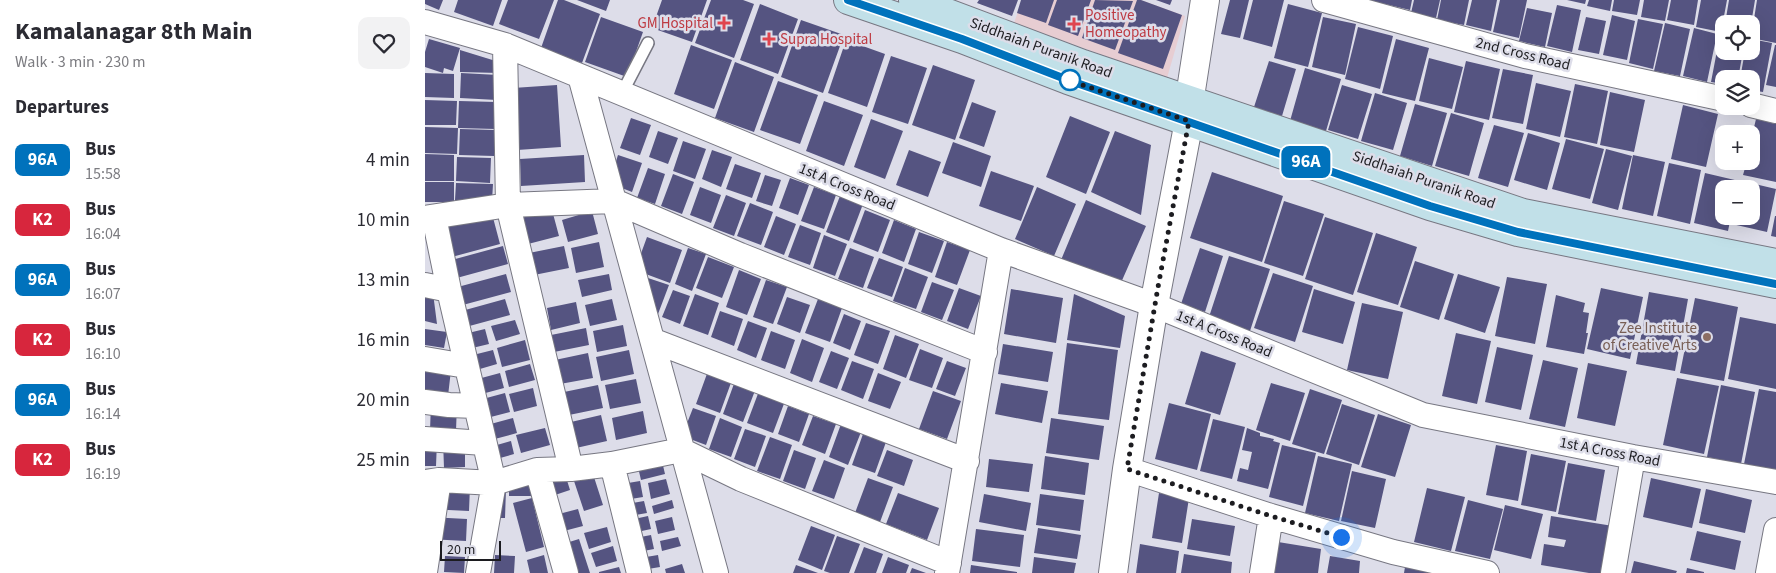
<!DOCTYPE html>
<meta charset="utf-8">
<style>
body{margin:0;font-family:"Source Sans 3",sans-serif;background:#f2f2f3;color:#2b2b33;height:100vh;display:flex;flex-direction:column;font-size:19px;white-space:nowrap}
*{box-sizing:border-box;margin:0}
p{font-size:16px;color:#7c7c81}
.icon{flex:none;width:28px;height:28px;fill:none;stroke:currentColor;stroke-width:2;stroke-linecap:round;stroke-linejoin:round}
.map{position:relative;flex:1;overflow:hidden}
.panel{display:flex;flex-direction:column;background:#fff;width:425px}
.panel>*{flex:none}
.badge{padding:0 10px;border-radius:8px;font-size:18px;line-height:32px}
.fabs{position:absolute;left:1290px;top:15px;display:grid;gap:10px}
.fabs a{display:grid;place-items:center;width:45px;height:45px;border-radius:10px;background:#fff;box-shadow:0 5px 20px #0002;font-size:25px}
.scale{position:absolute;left:15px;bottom:12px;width:61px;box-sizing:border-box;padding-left:5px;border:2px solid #1c1c20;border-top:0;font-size:14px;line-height:18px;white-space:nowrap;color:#1c1c20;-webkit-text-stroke:4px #dddde9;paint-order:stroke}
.you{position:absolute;width:25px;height:25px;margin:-12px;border:4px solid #fff;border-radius:50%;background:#1a73e8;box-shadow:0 0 0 8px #1a73e833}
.map>.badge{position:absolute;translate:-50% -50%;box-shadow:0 0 0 2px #fff}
h2{padding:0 15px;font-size:19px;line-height:45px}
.round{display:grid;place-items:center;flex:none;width:52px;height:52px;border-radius:10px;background:#f2f2f3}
.summary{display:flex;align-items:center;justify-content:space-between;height:85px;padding:0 15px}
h1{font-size:24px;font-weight:700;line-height:38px}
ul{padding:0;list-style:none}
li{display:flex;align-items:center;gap:15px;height:60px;padding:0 15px}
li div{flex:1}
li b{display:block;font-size:19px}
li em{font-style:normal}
li .badge{min-width:55px;font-weight:700;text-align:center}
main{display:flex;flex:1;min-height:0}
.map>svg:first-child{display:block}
.commercial{fill:#e7cdd2}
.building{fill:#555481}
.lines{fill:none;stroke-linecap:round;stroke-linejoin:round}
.service-casing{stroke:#777782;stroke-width:14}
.minor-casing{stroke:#777782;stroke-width:26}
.tertiary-casing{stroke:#777782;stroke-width:30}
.secondary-casing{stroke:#777782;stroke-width:30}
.service{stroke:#fff;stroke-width:11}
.minor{stroke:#fff;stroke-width:24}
.tertiary{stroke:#fff;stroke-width:28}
.secondary{stroke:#c1e0e8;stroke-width:28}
.line-casing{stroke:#fff;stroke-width:11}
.line{stroke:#0072bc;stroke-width:8}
.walk{stroke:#1c1c20;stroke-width:5;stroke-dasharray:0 9}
.health-dot{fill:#e0444e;stroke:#dddde9;stroke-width:2}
.stop-dot{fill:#fff;stroke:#0072bc;stroke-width:2.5}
.education-dot{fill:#8d6e63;stroke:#dddde9;stroke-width:2}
.labels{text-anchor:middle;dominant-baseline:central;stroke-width:5;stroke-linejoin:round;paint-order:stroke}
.health-label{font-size:15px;fill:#be3a42;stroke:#dddde9;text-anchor:start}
.street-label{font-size:15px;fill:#1c1c20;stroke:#dddde9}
.education-label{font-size:15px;fill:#785e54;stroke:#dddde9;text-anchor:end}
</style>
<main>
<section class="panel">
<div class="summary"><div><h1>Kamalanagar 8th Main</h1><p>Walk · 3 min · 230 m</p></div><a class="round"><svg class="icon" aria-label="heart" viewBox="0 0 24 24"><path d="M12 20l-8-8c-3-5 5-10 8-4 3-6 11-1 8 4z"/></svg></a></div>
<h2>Departures</h2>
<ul>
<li><span class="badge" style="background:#0072bc;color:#fff">96A</span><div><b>Bus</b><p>15:58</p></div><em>4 min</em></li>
<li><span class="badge" style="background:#d7263d;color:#fff">K2</span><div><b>Bus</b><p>16:04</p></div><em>10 min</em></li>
<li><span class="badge" style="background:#0072bc;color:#fff">96A</span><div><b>Bus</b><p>16:07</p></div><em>13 min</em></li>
<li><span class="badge" style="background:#d7263d;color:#fff">K2</span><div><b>Bus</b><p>16:10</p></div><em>16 min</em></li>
<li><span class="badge" style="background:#0072bc;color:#fff">96A</span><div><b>Bus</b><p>16:14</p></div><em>20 min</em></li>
<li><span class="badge" style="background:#d7263d;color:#fff">K2</span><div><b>Bus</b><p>16:19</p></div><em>25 min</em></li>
</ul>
</section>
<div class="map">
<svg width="1351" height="573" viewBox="0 0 1351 573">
<rect width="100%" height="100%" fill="#dddde9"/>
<!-- commercial -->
<path class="commercial" d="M597,0H716L760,16L742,78L589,23Z"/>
<!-- building -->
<path class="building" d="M0,0H18L14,10L0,4Z
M33,0H77L68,26L29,12Z
M83,0H129L114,39L74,24Z
M133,0H139L175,14L157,63L116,48Z
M152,0H185L181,11Z
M237,0H282L267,42L227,28Z
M286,0H318L329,4L309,58L270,43Z
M554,0H593L587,16L552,3Z
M596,0H629L621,23L592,13Z
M632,0H666L653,36L623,25Z
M670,0L708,1L690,50L657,38Z
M712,0H716L757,15L738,69L693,53Z
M731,0H747L745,5Z
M805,0H824L815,38L796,34Z
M828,0H859L847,47L818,39Z
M943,0H987L985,10Z
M989,0H1015L1011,18L986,13Z
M1016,0H1044L1039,25L1012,20Z
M1047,0H1072L1066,31L1041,25Z
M1075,0H1102L1094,38L1068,32Z
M1142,0H1161L1160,4Z
M1164,0H1187L1185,11L1162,6Z
M1189,0H1215L1212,15L1187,11Z
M1219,0H1244L1240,21L1216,17Z
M1246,0H1273L1269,25L1242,20Z
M1276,0H1302L1296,32L1271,27Z
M1304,0H1330L1326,24H1300Z
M1332,0H1351V43L1326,38Z
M335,4L373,19L353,74L315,60Z
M863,4L897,13L883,67L849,58Z
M1132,5L1156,10L1147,52L1122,46Z
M1102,8L1127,13L1120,47L1094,41Z
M1187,15L1210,21L1202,60L1178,55Z
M176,17L218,32L202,77L160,62Z
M898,17L931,24L920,75L887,67Z
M1161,17L1181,21L1174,54L1153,50Z
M1213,19L1238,24L1228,69L1204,63Z
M376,20L419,35L398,93L356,77Z
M1240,23L1265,29L1255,76L1229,71Z
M933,27L968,36L955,89L920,79Z
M1269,28L1292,34L1282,82L1258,76Z
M1295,35H1299V51H1318L1313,79H1299V84L1286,82Z
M4,39L35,48L28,71L19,68L18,73L0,67V52Z
M971,39L1004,48L990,101L957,93Z
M1326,39L1347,43L1338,92L1326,90V79H1315L1320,51H1326Z
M421,40L460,54L442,107L403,93Z
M266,45L307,60L289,109L249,94Z
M1350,45H1351V87L1341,85Z
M35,50L74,62V73L35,72Z
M466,56L502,68L483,124L447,112Z
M1004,58L1038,67L1027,109L994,101Z
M844,61L871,69L857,116L829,107Z
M1041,61L1075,69L1064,120L1029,112Z
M310,62L349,77L329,132L290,118Z
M508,65L550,80L530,140L487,125Z
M880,68L916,79L901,131L865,121Z
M1078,69L1108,75L1098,124L1067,118Z
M0,73L29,74V98L0,97Z
M36,73L73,75L72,100L35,98Z
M353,81L393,95L375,144L335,130Z
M1111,83L1146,91L1135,137L1101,129Z
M1150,84L1183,91L1172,144L1139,137Z
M132,85L136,147L92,150L88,88Z
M917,85L947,94L933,139L903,130Z
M1185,92L1220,100L1209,152L1175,145Z
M950,93L982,103L968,150L936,141Z
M0,100L32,101L31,125H0Z
M34,101L71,102L70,129L33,128Z
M399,101L438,115L419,166L381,151Z
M547,102L571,111L559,147L534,138Z
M990,104L1022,113L1007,166L975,156Z
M1258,105L1293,114L1281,167L1246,159Z
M1026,113L1059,123L1044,176L1010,166Z
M645,116L685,132L661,194L621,177Z
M206,118L226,125L215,155L195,148Z
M446,119L478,131L460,179L429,167Z
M1331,119L1351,124V182L1318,175L1322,161H1326V140Z
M1069,125L1099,133L1083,187L1053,178Z
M0,127L33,128L32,154L0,153Z
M35,129L70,130L69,156L34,155Z
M233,131L253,138L243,164L224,157Z
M690,131L726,145L716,215L666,192Z
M1103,133L1135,143L1122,190L1089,180Z
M1141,139L1179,149L1165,199L1127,189Z
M258,141L281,149L270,179L248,171Z
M528,142L566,156L556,187L517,173Z
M1181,149L1207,156L1193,210L1167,203Z
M287,150L307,157L296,187L277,179Z
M484,150L516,162L503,197L471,185Z
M0,154L29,155V181H0Z
M159,155L160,182L96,186L95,159Z
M193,155L217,163L207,192L184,183Z
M1208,155L1240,162L1228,216L1197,209Z
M32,157L66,158L65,183L31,181Z
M1244,163L1276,170L1265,224L1232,216Z
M310,164L336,173L327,198L301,189Z
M223,168L240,174L230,204L212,198Z
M566,171L609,186L596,221L554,206Z
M787,172L858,196L837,262L765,238Z
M1280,173L1314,181L1312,189H1299V216H1306L1303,231L1269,223Z
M248,174L269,182L257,214L236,206Z
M340,175L356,180L347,206L331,201Z
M365,178L384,185L373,215L354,208Z
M1317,181L1351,189L1342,232L1307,224L1309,216H1326V189H1315Z
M0,182H29V202H0Z
M31,183L68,184L67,201L30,200Z
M275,187L296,195L286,223L265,215Z
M389,187L411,195L399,229L376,221Z
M612,187L651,204L629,256L590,239Z
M301,195L321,203L309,236L288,228Z
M415,196L438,204L424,241L401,232Z
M661,200L721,226L695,285L636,260Z
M859,201L899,214L878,276L839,263Z
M325,203L348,212L336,245L312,236Z
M66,210L75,244L23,258L14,225Z
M127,210L134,236L103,244L96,218Z
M440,210L465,220L453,252L428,242Z
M167,211L173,234L143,242L137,220Z
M351,216L371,224L359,255L339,247Z
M1350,216H1351V237L1346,236Z
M900,217L948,233L928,295L880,279Z
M469,220L491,229L479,262L457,253Z
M375,225L396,233L385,265L363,257Z
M494,232L519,241L507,273L483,264Z
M951,233L992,247L973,305L932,292Z
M399,235L422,244L410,276L388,268Z
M222,237L257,250L245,283L210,270Z
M174,242L179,267L151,273L146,248Z
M522,242L545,250L532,285L510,277Z
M78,246L83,264L28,279L23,261Z
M139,246L144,268L109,275L104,253Z
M263,248L281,254L267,291L250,284Z
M425,248L449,257L438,288L413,279Z
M775,248L798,256L780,312L756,304Z
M804,256L845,269L825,331L784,317Z
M283,257L309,267L297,298L271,288Z
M454,258L478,267L467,297L442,288Z
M990,261L1029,274L1014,320L975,307Z
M480,268L503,277L491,309L468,301Z
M314,270L336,279L322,315L301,307Z
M848,273L888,286L870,342L829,328Z
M81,274L86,292L34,306L29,288Z
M184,274L187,290L157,297L153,280Z
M1033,274L1075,287L1060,333L1019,319Z
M1082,277L1122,284L1110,344L1070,336Z
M223,278L244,285L233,314L212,306Z
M341,280L362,287L348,324L328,317Z
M507,282L529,290L517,320L496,312Z
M534,288L556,296L543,329L522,321Z
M1176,288L1218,297L1205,359L1162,349Z
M586,289L638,298L631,343L579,334Z
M889,289L930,302L918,344L877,332Z
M248,290L265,296L255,324L237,317Z
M0,291L8,293L12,324L0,321Z
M1224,292L1263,299L1250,371L1211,364Z
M270,294L294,303L283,335L258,326Z
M649,294L700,316L695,348L642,340Z
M1131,295L1160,303L1158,312L1164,313L1161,333H1163L1159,354L1121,347Z
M362,297L385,305L375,333L352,324Z
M1270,298L1313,307L1299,381L1255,373Z
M80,299L85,315L37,328L33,312Z
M187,299L192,320L165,326L160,305Z
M393,299L417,308L405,342L380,333Z
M151,302L155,323L126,330L122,308Z
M937,303L978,312L963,379L922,370Z
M295,311L318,319L309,346L286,337Z
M419,314L436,321L425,350L408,343Z
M1315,317L1351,324V389L1303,379Z
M90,320L95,334L71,341L66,326Z
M323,321L342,328L331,358L312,350Z
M441,323L465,331L453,364L429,355Z
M198,325L202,346L172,352L168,331Z
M161,328L164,345L129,352L126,335Z
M0,329L22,332L19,348L0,345Z
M60,329L64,344L43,349L39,334Z
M346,331L370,340L360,369L336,360Z
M1031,333L1066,341L1052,404L1017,396Z
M470,335L494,344L481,378L458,369Z
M377,339L399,348L387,382L365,373Z
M100,340L105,360L77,367L72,348Z
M642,343L693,350L684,420L633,414Z
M578,344L628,352L623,382L573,374Z
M1072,347L1108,355L1096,410L1060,402Z
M495,349L518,358L507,388L484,380Z
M68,350L72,364L48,371L44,356Z
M204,350L209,374L176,381L171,357Z
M406,351L424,358L412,389L394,382Z
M776,351L811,363L795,415L760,404Z
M163,353L168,378L135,384L130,360Z
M1118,360L1153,368L1140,427L1104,419Z
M427,361L449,369L438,399L416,390Z
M522,361L541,368L530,396L511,389Z
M1163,363L1202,371L1190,426L1152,418Z
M105,364L110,380L84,387L80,371Z
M0,367L26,370L23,396L0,394Z
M283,371L307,380L295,413L271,404Z
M75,373L79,388L53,395L49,380Z
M453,373L476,382L465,409L443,401Z
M1252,378L1294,386L1279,454L1238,445Z
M211,379L216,403L185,409L180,385Z
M310,381L331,388L318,422L298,414Z
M576,383L623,391L617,423L570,414Z
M846,383L880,393L865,441L831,430Z
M173,385L178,408L144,415L139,392Z
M1296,385L1330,392L1316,464L1282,457Z
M108,388L112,406L89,412L84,394Z
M885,389L917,400L899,454L867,444Z
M1334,389L1351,392V471L1319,464Z
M334,391L360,401L348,433L322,423Z
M508,391L536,401L522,439L494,429Z
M80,393L85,412L58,419L54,400Z
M6,402L32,403L31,431H5Z
M744,403L786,414L772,470L730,459Z
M917,404L950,415L934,465L901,454Z
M363,406L384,414L374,442L353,434Z
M268,408L291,416L281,445L257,436Z
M218,411L222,433L191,440L187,418Z
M953,414L986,425L970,477L936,467Z
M176,415L182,441L151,448L146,422Z
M388,416L411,424L400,454L377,445Z
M88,418L92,433L66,440L62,425Z
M295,418L317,427L306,457L284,449Z
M626,418L679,426L674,460L621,453Z
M788,419L820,427L807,479L775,471Z
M416,424L436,432L423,465L404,457Z
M120,428L125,445L96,453L91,435Z
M822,428L835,433V436L849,439L848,441L855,443L843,489L812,481L815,468L823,470L827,452L817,450Z
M320,429L341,436L330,467L309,459Z
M438,434L461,442L450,473L427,465Z
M345,437L367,445L355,479L332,471Z
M0,440L12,441L11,466H0Z
M18,440H40V467L19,468Z
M86,441L89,454L68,460L65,447Z
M857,445L891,453L878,506L844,497Z
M1071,445L1102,451L1093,501L1061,495Z
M369,450L391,458L380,489L358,481Z
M462,450L488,460L479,486L452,476Z
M1106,454L1141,461L1131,512L1096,505Z
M620,456L664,463L660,495L616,489Z
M893,456L927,464L914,521L880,513Z
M236,457L240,474L216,480L212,463Z
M564,459L608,464L604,492L561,487Z
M399,460L420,468L409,499L387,491Z
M1143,463L1180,470L1171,521L1133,514Z
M927,471L961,479L950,528L916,521Z
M140,474L145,490L127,496L123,480Z
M168,474L178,505L159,511L149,481Z
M443,478L468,487L455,522L430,513Z
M1226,478L1276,489L1267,528L1218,517Z
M241,479L245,494L226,499L223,483Z
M215,481L218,497L194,501L191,485Z
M84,483H106V496H84Z
M4,484L45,486L44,511L3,509Z
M1002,488L1040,497L1026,551L989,542Z
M81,489L80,518H61Z
M1281,489L1327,500L1320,533L1274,523Z
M473,493L514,508L502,540L461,524Z
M734,493L764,498L757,543L727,538Z
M559,494L606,503L601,531L554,522Z
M615,494L659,500L655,531L611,525Z
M107,498L119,547L101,552L88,503Z
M247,500L249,508L229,514L227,506Z
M1043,500L1078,509L1065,559L1030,551Z
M219,501L222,513L199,517L196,505Z
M1080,505L1118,514L1106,559L1069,550Z
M153,509L158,526L135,532L130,515Z
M223,516L226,529L203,534L200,521Z
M1126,516L1188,526L1181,573H1164L1116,565L1119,544L1139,547L1141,540L1123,537Z
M4,517L42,519L41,541L3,539Z
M247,517L250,530L233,534L230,521Z
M767,519L810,526L805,556L762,549Z
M386,526L410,535L397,570L373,560Z
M182,527L186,542L164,549L159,533Z
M613,528L656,535L652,559L609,553Z
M551,529L599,535L595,567L547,561Z
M1272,531L1316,541L1310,570L1265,560Z
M226,535L229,549L208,553L205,539Z
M412,536L435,544L424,573H405L399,571Z
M253,537L256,546L237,551L235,541Z
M154,539L165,573H150L141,543Z
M847,541L896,549L893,573H842Z
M715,544L754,551L751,573H711Z
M188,546L192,561L171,567L166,553Z
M439,547L458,554L451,573H429Z
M759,554L807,562L806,573H756Z
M70,555L90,556L89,573H69Z
M119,555L123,573H105L102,560Z
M233,555L235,567L217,570L215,558Z
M20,556L40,557L39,573L19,572Z
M905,556L935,561L934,573H902Z
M463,557L484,565L481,573H457Z
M609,557L651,563L649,573H607Z
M1209,561L1252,571L1251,573H1206Z
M257,564L260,573H241L240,569Z
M371,565L393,573H368Z
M546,565L592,572V573H545Z
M194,567L196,573H174V572Z
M980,567L1010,573H979Z
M487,568L501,573H485Z
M1262,568L1279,572V573H1261Z"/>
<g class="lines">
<!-- service casing -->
<g class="service-casing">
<path id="service" d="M197,93L223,43"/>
</g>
<!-- minor casing -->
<g class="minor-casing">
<path id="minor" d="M899,0L1100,56L1299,99
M0,22L80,45L576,250L729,305L998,415L1208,457L1351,482
M80,45L83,205L146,469
M1326,105L1351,111
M189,201L315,255L560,352
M189,201C224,325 256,449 291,573
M9,217L24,290L69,483L53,573
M0,218L83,205L189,201L155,76
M0,285L24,290
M229,341L542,461
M0,359L41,366
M0,402L24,405L51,406
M0,439L59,443
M187,464L214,573
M702,469L846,516L968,552L1062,573
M112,470L141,573
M0,482L14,480L69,483L112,470L146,469L187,464L256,450L316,479L524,563
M0,572L14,480
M522,573L576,250
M837,573L846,516
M1188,573L1208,457
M1343,573L1351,530"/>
</g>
<!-- tertiary casing -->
<g class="tertiary-casing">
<path id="tertiary" d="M688,573L702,469L729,305L764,121L766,90L780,0"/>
</g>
<!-- secondary casing -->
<g class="secondary-casing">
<path id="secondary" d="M423,0L537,39L643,80L1005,206L1093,232L1351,284
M488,0L658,64L1098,213L1351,263"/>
</g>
<!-- service -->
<use href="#service" class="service"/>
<!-- minor -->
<use href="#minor" class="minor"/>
<!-- tertiary -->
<use href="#tertiary" class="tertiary"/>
<!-- secondary -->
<use href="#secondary" class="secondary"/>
</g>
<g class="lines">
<!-- line casing -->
<g class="line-casing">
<path id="line" d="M423,0L537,39L643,80L1005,206L1093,232L1351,284"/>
</g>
<!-- line -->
<use href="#line" class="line"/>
<!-- walk -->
<path class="walk" d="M645,80H643L764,121L733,287L702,469L846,516L916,537"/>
</g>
<!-- markers -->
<g class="health-dot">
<path d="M296.5 15.5h5v5h5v5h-5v5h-5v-5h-5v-5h5z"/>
<path d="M646.5 16.5h5v5h5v5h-5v5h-5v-5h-5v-5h5z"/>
<path d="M341.5 31.5h5v5h5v5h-5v5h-5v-5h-5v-5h5z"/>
</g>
<circle class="stop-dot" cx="645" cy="80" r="10"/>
<circle class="education-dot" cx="1282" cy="337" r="5"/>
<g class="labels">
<!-- health labels -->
<g class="health-label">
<text x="660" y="15">Positive<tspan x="660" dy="17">Homeopathy</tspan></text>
<text x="288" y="23" text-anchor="end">GM Hospital</text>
<text x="355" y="39">Supra Hospital</text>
</g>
<!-- street labels -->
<g class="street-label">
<text transform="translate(616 48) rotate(20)">Siddhaiah Puranik Road</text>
<text transform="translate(1098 54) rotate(14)">2nd Cross Road</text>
<text transform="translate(999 180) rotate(19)">Siddhaiah Puranik Road</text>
<text transform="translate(422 187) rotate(22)">1st A Cross Road</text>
<text transform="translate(799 334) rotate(22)">1st A Cross Road</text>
<text transform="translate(1185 452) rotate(11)">1st A Cross Road</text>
</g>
<!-- education labels -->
<g class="education-label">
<text x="1272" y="328">Zee Institute<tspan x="1272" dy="17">of Creative Arts</tspan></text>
</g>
</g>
</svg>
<div class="fabs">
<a><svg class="icon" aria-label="locate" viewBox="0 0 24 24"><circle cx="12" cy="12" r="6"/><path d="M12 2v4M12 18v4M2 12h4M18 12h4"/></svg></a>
<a><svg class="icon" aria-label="layers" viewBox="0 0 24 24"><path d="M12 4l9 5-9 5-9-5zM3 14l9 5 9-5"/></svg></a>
<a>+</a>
<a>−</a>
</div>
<div class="scale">20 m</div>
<div class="you" style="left:916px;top:537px"></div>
<b class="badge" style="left:881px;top:162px;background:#0072bc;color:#fff">96A</b>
</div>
</main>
